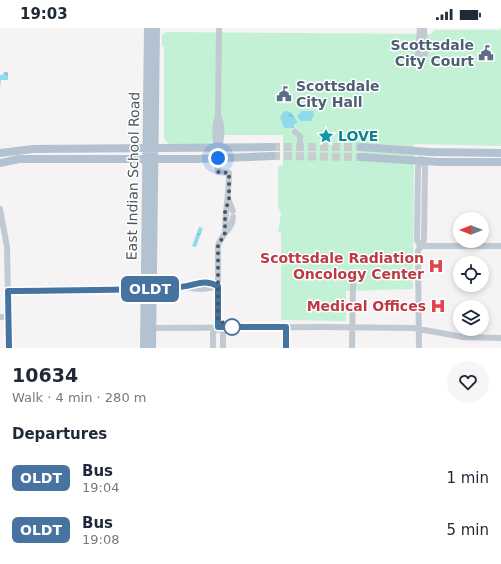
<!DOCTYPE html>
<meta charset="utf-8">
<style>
body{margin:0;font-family:"DejaVu Sans",sans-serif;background:#f6f6f7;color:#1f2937;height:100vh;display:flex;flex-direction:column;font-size:15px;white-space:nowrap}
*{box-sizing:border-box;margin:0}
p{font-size:13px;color:#747a83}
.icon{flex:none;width:22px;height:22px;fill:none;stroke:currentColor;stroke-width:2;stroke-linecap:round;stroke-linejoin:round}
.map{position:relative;height:320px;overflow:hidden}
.sheet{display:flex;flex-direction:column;background:#fff;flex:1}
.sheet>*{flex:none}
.badge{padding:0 8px;border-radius:6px;font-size:14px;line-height:26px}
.needle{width:26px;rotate:270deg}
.buttons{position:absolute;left:453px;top:184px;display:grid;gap:8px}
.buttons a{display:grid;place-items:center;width:36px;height:36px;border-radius:50%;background:#fff;box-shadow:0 2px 6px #0003;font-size:20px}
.you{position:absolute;width:20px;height:20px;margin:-10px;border:3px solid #fff;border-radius:50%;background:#1a73e8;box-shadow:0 0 0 6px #1a73e833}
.map>.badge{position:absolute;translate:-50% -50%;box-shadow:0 0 0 2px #fff}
h2{padding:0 12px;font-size:15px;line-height:36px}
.round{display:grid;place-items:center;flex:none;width:42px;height:42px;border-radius:21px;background:#f6f6f7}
.overview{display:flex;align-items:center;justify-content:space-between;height:68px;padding:0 12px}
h1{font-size:19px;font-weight:700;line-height:30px}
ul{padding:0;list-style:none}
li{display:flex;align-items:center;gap:12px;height:52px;padding:0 12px}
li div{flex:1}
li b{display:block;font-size:15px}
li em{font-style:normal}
li .badge{min-width:44px;font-weight:700;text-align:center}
.status{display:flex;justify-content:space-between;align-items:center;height:28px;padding:0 20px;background:#fff;direction:ltr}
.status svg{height:11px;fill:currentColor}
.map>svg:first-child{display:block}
.green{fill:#c3f1d5}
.water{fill:url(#water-ripples)}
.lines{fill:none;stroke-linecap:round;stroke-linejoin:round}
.major-tunnel{stroke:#caccce;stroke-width:8;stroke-dasharray:8 4;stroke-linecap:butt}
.minor{stroke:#c1cad2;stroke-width:6}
.major{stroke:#b3c2d1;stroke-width:8}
.line-casing{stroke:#fff;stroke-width:9}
.line{stroke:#46739f;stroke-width:6}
.walk{stroke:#4a5661;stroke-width:4;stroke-dasharray:0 7.2}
.stop-dot{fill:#fff;stroke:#46739f;stroke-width:2}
.labels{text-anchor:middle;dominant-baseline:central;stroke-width:3;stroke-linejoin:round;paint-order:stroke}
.service-label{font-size:14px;font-weight:bold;fill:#4e5e75;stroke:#fff;text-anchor:end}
.culture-label{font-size:14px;font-weight:bold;fill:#0d838f;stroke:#fff;text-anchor:start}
.street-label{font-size:14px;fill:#4a5661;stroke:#fff}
.health-label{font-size:14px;font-weight:bold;fill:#be3a42;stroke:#fff;text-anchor:end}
</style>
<div class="status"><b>19:03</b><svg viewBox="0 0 49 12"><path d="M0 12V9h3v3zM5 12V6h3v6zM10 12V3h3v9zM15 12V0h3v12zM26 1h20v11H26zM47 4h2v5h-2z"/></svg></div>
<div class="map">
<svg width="501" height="320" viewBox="0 0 501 320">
<defs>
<pattern id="water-ripples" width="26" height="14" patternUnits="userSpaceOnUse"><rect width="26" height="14" fill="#90daee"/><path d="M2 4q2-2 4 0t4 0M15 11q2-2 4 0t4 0" fill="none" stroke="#78b4c4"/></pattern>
</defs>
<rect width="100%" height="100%" fill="#f5f3f3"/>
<!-- green -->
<path class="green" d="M501,0V118L414,116L413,261L346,263V293L281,292V204L278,205L281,185L278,179V139L283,137V107H215L214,111L209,116H169L164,111V19L162,18V7L166,4L432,6L434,2H500Z"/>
<!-- water -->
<path class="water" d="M4,44H8V52H1L0,60V47H3Z
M284,83L291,84L298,95L294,96V100H284L280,89Z
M302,83H313L314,87L311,93H300L297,88Z
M199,199L203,200L196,219L192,218Z"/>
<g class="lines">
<!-- major-tunnel -->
<path class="major-tunnel" d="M272,119H361
M272,128L361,129"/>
<!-- minor -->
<path class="minor" d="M219,0L218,88C212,100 218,129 218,144L229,145C229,166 225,184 225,205
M420,0L418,27L422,32L425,26L424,0
M295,104L300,108V120
M218,121C222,112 223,96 218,88
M229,173L233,183
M0,181L7,219L9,320
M420,218L417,212L418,139L421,131
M420,218H501
M186,259C198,262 207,262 218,258
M8,263C66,262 123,263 180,259C196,258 202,250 218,258
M0,289H8
M149,300L322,299L413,300L463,309L501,310
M213,320V305L218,299
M223,320V305L218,299V218C221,206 233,201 233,189
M286,320V299
M352,320L353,255
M419,320L418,223L424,212L425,138L421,133"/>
<!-- major -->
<path class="major" d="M361,119L430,124L501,125
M0,125L33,121L272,119
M361,129L439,134H501
M0,135L19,131H197L272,128
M144,320L148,0
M152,320L156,0"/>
</g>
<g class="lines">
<!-- line casing -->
<g class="line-casing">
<path id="line" d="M9,320L8,263C66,262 123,263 180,259C196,258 202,250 218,258V299H286V320"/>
</g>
<!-- line -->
<use href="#line" class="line"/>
<!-- walk -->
<path class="walk" d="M218,130V144L229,145V173L225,182V205L218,218V292L232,299"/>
</g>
<!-- icons -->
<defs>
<g id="civic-bare" transform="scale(1.2)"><path d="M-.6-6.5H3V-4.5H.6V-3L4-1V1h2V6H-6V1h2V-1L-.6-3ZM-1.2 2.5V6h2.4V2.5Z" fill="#5c6f8a" stroke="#fff" stroke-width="2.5" paint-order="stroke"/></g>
<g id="sight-bare" transform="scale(1.2)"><path d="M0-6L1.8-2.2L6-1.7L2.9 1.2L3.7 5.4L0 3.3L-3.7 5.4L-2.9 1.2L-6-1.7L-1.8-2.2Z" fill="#0f9aa8" stroke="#fff" stroke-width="2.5" paint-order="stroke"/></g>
<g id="hospital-bare" transform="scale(1.2)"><path d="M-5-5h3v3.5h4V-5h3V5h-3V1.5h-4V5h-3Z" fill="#e0444e" stroke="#fff" stroke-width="2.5" paint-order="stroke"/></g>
</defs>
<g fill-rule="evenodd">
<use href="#civic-bare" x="486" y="25"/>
<use href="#civic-bare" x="284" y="66"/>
<use href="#sight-bare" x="326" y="108"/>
<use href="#hospital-bare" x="436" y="238"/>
<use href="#hospital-bare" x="438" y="278"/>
</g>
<!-- markers -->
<circle class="stop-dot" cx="232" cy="299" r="8"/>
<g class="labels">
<!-- service labels -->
<g class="service-label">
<text x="474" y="17">Scottsdale<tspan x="474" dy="16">City Court</tspan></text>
<text x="296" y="58" text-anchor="start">Scottsdale<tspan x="296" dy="16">City Hall</tspan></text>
</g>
<!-- culture labels -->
<g class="culture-label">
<text x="338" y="108">LOVE</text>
</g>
<!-- street labels -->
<g class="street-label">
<text transform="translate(133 148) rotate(-89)">East Indian School Road</text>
</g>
<!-- health labels -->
<g class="health-label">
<text x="424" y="230">Scottsdale Radiation<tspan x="424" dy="16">Oncology Center</tspan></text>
<text x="426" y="278">Medical Offices</text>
</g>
</g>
</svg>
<div class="buttons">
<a><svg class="needle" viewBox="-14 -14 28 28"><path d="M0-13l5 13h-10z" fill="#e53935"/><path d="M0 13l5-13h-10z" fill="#747a83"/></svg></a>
<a><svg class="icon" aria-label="locate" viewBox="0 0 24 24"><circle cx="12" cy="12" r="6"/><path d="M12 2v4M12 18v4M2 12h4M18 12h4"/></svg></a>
<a><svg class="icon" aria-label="layers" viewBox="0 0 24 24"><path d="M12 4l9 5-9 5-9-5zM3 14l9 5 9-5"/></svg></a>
</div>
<div class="you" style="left:218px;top:130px"></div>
<b class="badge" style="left:150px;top:261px;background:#46739f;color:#fff">OLDT</b>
</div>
<section class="sheet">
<div class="overview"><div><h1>10634</h1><p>Walk · 4 min · 280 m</p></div><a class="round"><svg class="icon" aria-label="heart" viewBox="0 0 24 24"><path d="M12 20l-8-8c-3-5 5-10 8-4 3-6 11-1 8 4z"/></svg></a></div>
<h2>Departures</h2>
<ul>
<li><span class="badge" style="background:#46739f;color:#fff">OLDT</span><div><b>Bus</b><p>19:04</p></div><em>1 min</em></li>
<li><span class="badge" style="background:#46739f;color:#fff">OLDT</span><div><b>Bus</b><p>19:08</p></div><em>5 min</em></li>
</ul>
</section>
